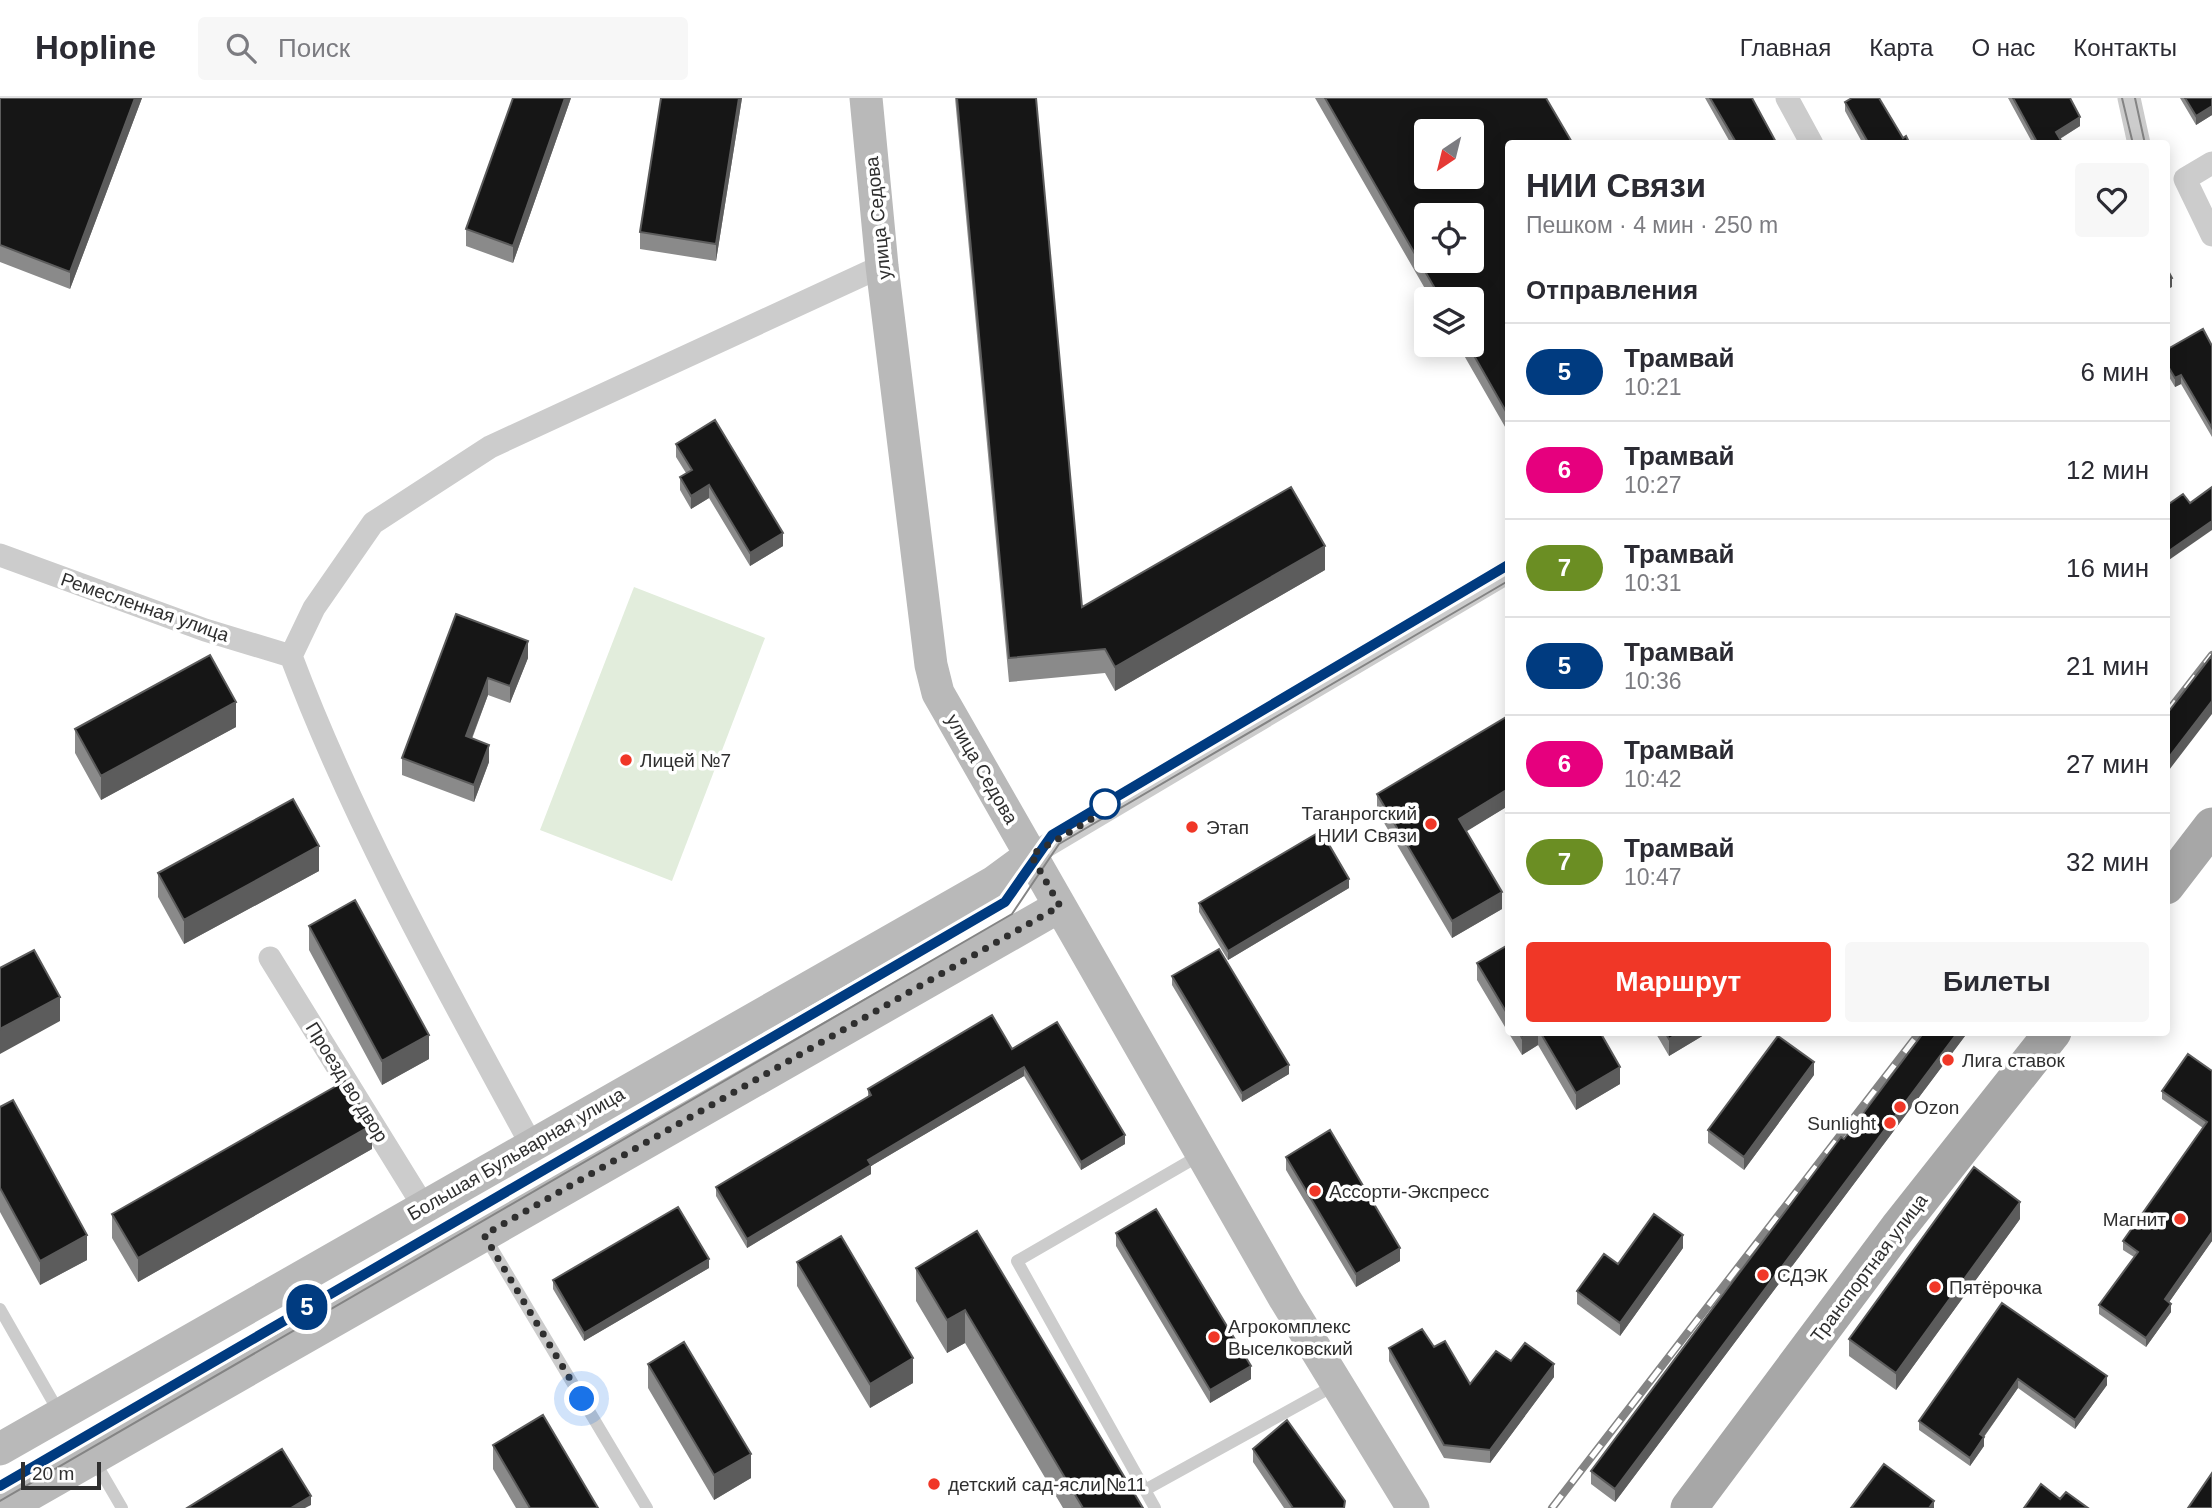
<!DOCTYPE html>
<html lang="ru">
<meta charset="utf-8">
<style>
body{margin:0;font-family:Arial,sans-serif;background:#f7f7f7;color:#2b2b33;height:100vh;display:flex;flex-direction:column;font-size:26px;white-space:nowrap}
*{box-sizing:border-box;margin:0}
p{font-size:23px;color:#7c7c81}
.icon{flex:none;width:38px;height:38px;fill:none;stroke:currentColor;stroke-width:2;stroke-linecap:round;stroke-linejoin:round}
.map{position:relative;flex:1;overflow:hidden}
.panel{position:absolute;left:1505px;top:42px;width:665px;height:896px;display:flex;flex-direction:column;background:#fff;border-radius:7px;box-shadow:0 4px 18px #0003}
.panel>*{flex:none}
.badge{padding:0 14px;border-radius:23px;font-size:24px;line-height:46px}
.needle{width:46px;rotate:215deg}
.fabs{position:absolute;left:1414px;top:21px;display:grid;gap:14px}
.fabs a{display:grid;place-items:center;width:70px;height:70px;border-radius:7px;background:#fff;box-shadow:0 4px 18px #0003;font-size:35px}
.scale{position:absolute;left:21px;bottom:18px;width:80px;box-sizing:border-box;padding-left:7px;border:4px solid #2f2f2f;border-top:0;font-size:19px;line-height:24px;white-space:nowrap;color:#2f2f2f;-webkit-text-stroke:5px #fff;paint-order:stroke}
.you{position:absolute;width:35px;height:35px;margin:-18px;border:5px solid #fff;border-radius:50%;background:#1a73e8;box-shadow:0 0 0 10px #1a73e833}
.map>.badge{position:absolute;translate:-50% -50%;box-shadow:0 0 0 4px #fff}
h2{padding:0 21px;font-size:26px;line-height:63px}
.round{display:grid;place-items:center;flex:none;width:74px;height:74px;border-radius:7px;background:#f7f7f7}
.summary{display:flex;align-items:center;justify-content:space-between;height:119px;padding:0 21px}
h1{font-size:33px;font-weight:800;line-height:52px}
.cta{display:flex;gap:14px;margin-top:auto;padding:14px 21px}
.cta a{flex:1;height:80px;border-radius:7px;background:#f03727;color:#fff;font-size:28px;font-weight:800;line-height:80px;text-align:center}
.cta a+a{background:#f7f7f7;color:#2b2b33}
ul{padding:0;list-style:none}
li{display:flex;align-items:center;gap:21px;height:98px;padding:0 21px;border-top:2px solid #e1e1e2}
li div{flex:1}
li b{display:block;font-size:26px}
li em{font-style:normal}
li .badge{min-width:77px;font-weight:700;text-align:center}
header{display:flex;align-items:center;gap:42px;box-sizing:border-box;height:98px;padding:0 35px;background:#fff;border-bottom:2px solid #e1e1e2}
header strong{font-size:33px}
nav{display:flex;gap:38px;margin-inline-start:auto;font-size:24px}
.search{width:490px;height:63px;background:#f7f7f7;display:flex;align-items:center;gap:18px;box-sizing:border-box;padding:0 24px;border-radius:7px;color:#7c7c81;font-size:26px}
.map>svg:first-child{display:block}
.green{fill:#e2eddc}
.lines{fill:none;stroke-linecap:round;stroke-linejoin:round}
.service{stroke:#ccc;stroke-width:12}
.minor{stroke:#ccc;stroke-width:23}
.secondary{stroke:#b9b9b9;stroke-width:33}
.primary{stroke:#a7a7a7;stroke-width:37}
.tram{stroke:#848484;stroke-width:2}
.rail-casing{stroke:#848484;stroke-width:8}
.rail{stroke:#fff;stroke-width:5;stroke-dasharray:16;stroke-linecap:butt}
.wall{fill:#8a8a8a}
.shaded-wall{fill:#5c5c5c}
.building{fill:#161616;stroke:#5c5c5c;stroke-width:2;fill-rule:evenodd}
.line-casing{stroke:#fff;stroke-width:16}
.line{stroke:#003b80;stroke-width:10}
.walk{stroke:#2f2f2f;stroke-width:7;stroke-dasharray:0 12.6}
.poi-dot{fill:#f03727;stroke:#fff;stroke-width:2.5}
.stop-dot{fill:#fff;stroke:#003b80;stroke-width:3.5}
.labels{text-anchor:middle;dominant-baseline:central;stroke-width:7;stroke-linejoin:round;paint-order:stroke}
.street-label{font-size:19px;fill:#2f2f2f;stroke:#fff}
.poi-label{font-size:19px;fill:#2f2f2f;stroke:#fff;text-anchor:start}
</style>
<header>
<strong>Hopline</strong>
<div class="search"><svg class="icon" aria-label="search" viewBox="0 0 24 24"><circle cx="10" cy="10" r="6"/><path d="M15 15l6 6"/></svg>Поиск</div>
<nav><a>Главная</a><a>Карта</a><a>О нас</a><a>Контакты</a></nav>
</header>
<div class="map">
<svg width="2212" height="1410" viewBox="0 0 2212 1410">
<rect width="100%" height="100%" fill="#fff"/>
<!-- green -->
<path class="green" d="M634,489L765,540L672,783L540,732Z"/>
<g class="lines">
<!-- service -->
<path class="service" d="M484,1137L647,1410
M0,1211L60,1316
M94,1362L122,1410
M1145,1392L1337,1286
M1155,1410L1017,1163L1202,1056"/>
<!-- minor -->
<path class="minor" d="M1787,0L1812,46
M2129,0L2139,46
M2212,65L2185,81L2212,137
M0,457L205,532L291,558
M1031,757L1508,474
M270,860L424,1109
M532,1048C445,888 355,728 291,558L314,510L373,425L490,349L882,168"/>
<!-- secondary -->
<path class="secondary" d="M866,0L882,168L931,567L938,595L1285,1201L1413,1410
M0,1351L994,784L1031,757
M6,1410L1060,808"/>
<!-- primary -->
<path class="primary" d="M2166,788L2212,728
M1689,1410L1898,1130L2053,934"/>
<!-- tram -->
<path class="tram" d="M2122,0L2133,46
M2135,0L2145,46
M0,1388L1005,804L1052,737L1508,467
M0,1403L1012,816L1059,746L1508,483"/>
<!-- rail casing -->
<g class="rail-casing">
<path id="rail" d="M2166,616L2212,557
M1552,1410L1920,934"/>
</g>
<!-- rail -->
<use href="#rail" class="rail"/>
</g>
<!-- wall -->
<path class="wall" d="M0,0H142L70,191L0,164Z
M571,0L513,165L466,148V131Z
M661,0H742L716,163L640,151V134Z
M955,0H1036L1082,509L1325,472L1115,593L1105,575L1009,584Z
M1315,0H1546L1508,46V334L1458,247H1472V201H1431Z
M1705,0H1752L1777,46H1731Z
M2008,0H2070L2080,28L2060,41L2063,46H2033Z
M2180,0H2212V17L2196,27Z
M1845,4L1903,40L1910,46H1863L1845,13Z
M2212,248V339L2181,286L2175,289L2166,274V252Z
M676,346L783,448L750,468L709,400L691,411L680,392V379L686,375L676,359Z
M456,516L528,560L510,605L488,597L472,641L489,664L474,704L402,677V660Z
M1508,618V708L1466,733L1502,811L1452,840L1377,713V696Z
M236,629L101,702L75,655V631Z
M319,773L184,846L158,799V775Z
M1349,790L1228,862L1199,814V805Z
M309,828L429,961L382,987L309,852Z
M1508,847V934L1477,882V865Z
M1172,878L1289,976L1242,1004L1172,887Z
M1508,934H1600L1620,986L1576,1012L1538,947L1522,957Z
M1655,934H1709L1669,958Z
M1924,934H1968L1615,1404L1591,1386V1373L1844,1041Z
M1012,951L1125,1046L1081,1072L1024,978L871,1068V1076L747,1150L716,1098V1089L868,999V991Z
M2212,973V1143L2169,1204L2171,1214L2146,1249L2099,1216V1207L2134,1159L2123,1152V1143L2203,1030L2162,1001V993Z
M1814,977L1744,1072L1708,1045V1032Z
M0,1009L87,1162L40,1187L0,1114Z
M372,1051L138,1184L112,1140V1116Z
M1286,1059L1400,1163L1356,1189L1286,1072Z
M2020,1121L1896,1292L1849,1258V1241Z
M977,1133L1143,1410H1063L965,1245L947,1255L916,1203V1170Z
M1116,1135L1251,1281L1210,1305L1116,1148Z
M1683,1150L1620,1238L1577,1206V1193L1618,1166Z
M797,1164L913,1285L870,1310L797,1188Z
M709,1170L584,1243L553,1191V1182Z
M2002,1205L2107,1287L2075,1331L2018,1290L1984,1339V1348L1970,1368L1919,1332V1323Z
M1434,1249L1470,1286L1511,1263L1554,1279L1490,1365L1444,1360L1389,1263V1250Z
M648,1266L751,1380L714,1402L648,1290Z
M493,1347L598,1410H516L493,1371Z
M1253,1351L1345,1410H1284L1253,1364Z"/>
<!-- shaded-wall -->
<path class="shaded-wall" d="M135,0H142L70,191V174Z
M565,0H571L513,165V148Z
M739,0H742L716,163V146Z
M2212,8V17L2196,27V18Z
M2080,19V28L2056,43V34Z
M2172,180V189L2166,192V183Z
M2181,277V286L2175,289V280Z
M709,387V400L691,411V398Z
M2212,423V432L2166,464V455Z
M783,435V448L750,468V455Z
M1325,448V472L1115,593V569Z
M2169,488V496L2166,498V489Z
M528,543V560L510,605V588Z
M488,580V597L466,655V638Z
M2212,603V616L2166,676V663Z
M236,604V629L101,702V678Z
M489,647V664L474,704V687Z
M1508,691V708L1459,738V721Z
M319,748V773L184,846V822Z
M1349,781V790L1228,862V853Z
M1502,794V811L1452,840V823Z
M60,899V923L0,956V931Z
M1531,934H1538V947L1522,957V940Z
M1680,934H1709L1669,958V941Z
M1958,934H1968L1615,1404V1391Z
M429,937V961L382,987V963Z
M1814,964V977L1744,1072V1059Z
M1289,967V976L1242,1004V995Z
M1024,969V978L871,1068V1076L747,1150V1141L868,1062Z
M1620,969V986L1576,1012V995Z
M372,1027V1051L138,1184V1160Z
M1125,1037V1046L1081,1072V1064Z
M2020,1104V1121L1896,1292V1275Z
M2212,1134V1143L2165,1210V1201Z
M87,1137V1162L40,1187V1163Z
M1683,1137V1150L1620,1238V1225Z
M1400,1150V1163L1356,1189V1176Z
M709,1161V1170L584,1243V1235Z
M2171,1206V1214L2146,1249V1240Z
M965,1212V1245L947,1255V1222Z
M913,1260V1285L870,1310V1286Z
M1554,1266V1279L1490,1365V1352Z
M1251,1268V1281L1210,1305V1292Z
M2107,1278V1287L2075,1331V1322Z
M2018,1281V1290L1980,1344V1336Z
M1984,1339V1348L1970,1368V1360Z
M751,1356V1380L714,1402V1377Z
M311,1398V1407L305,1410H291Z
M1934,1403V1410H1929Z"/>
<!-- building -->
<path class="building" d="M0,0H135L70,174L0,147Z
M513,0H565L513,148L466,131Z
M661,0H739L716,146L640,134Z
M957,0H1036L1082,509L1291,389L1325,448L1115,569L1105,551L1009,560Z
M1325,0H1546L1573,46H1508V317L1468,247H1472V201H1441ZM1426,33H1472V79H1426ZM1426,117H1472V163H1426Z
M1710,0H1752L1777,46H1737Z
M1852,0H1879L1903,40L1906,38L1910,46H1869L1845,4Z
M2013,0H2070L2080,19L2056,34L2063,46H2038Z
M2185,0H2212V8L2196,18Z
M2166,169L2172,180L2166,183Z
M2203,231L2212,248V330L2181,277L2175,280L2166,265V252Z
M715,322L783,435L750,455L709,387L691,398L680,379L692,372L676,346Z
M2212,389V423L2166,455V408L2183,396L2190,405Z
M456,516L528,543L510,588L488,580L466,638L489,647L474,687L402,660Z
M210,557L236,604L101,678L75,631Z
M2212,557V603L2166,663V617Z
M1508,618V691L1459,721L1502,794L1452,823L1377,696Z
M293,701L319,748L184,822L158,775Z
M1321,733L1349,781L1228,853L1199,805Z
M355,802L429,937L382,963L309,828Z
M1508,847V917L1477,865Z
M1219,851L1289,967L1242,995L1172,878Z
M34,852L60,899L0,931V870Z
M992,917L1012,951L1057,924L1125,1037L1081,1064L1024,969L868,1062L871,1067L747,1141L716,1089L871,997L868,991Z
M1519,934H1531L1522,940Z
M1540,934H1600L1620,969L1576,995Z
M1665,934H1680L1669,941Z
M1924,934H1958L1615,1391L1591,1373L1841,1039L1844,1041Z
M1778,938L1814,964L1744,1059L1708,1032Z
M2188,956L2212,973V1134L2165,1201L2171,1206L2146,1240L2099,1207L2138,1154L2123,1143L2207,1024L2162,993Z
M345,983L372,1027L138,1160L112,1116Z
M13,1002L87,1137L40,1163L0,1090V1009Z
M1330,1032L1400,1150L1356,1176L1286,1059Z
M1974,1069L2020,1104L1896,1275L1849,1241Z
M678,1109L709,1161L584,1235L553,1182Z
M1156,1111L1251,1268L1210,1292L1116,1135Z
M1654,1116L1683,1137L1620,1225L1577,1193L1604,1156L1618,1166Z
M977,1133L1143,1410H1083L965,1212L947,1222L916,1170Z
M841,1138L913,1260L870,1286L797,1164Z
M2002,1205L2107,1278L2075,1322L2018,1281L1980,1336L1984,1339L1970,1360L1919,1323Z
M1422,1231L1434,1249L1445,1243L1470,1286L1496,1253L1511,1263L1525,1245L1554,1266L1490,1352L1444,1347L1389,1250Z
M684,1244L751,1356L714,1377L648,1266Z
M543,1317L598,1410H530L493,1347Z
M1287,1322L1345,1403L1344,1410H1293L1253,1351Z
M282,1351L311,1398L291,1410H187Z
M1884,1366L1934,1403L1929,1410H1851Z
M2212,1375V1410H2188Z
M2041,1386L2060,1401L2066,1394L2088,1410H2024Z"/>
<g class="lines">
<!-- line casing -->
<g class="line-casing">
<path id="line" d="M0,1388L1005,804L1052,737L1508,467"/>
</g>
<!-- line -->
<use href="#line" class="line"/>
<!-- walk -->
<path class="walk" d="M582,1301L484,1137L1060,808L1031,757L1105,713V706"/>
</g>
<!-- markers -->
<g class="poi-dot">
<circle cx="626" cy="662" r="7"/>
<circle cx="1431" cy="726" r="7"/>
<circle cx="1192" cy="729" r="7"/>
<circle cx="1948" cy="962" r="7"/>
<circle cx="1900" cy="1009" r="7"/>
<circle cx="1890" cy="1025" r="7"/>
<circle cx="1315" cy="1093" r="7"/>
<circle cx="2180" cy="1121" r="7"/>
<circle cx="1763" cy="1177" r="7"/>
<circle cx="1935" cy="1189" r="7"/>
<circle cx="1214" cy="1239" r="7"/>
<circle cx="934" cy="1386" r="7"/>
</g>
<circle class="stop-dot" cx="1105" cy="706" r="14"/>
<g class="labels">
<!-- street labels -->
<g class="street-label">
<text transform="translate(878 120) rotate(-96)">улица Седова</text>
<text transform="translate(145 509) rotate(19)">Ремесленная улица</text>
<text transform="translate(982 671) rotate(60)">улица Седова</text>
<text transform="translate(347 984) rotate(58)">Проезд во двор</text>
<text transform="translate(516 1056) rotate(-30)">Большая Бульварная улица</text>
<text transform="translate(1869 1170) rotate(-53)">Транспортная улица</text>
</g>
<!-- poi labels -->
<g class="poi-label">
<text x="640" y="662">Лицей №7</text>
<text x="1417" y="715" text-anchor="end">Таганрогский<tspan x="1417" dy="22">НИИ Связи</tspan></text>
<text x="1206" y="729">Этап</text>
<text x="1962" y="962">Лига ставок</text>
<text x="1914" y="1009">Ozon</text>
<text x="1876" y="1025" text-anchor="end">Sunlight</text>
<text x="1329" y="1093">Ассорти-Экспресс</text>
<text x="2166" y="1121" text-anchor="end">Магнит</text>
<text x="1777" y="1177">СДЭК</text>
<text x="1949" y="1189">Пятёрочка</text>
<text x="1228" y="1228">Агрокомплекс<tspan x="1228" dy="22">Выселковский</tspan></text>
<text x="948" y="1386">детский сад-ясли №11</text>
</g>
</g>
</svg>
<div class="fabs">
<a><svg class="needle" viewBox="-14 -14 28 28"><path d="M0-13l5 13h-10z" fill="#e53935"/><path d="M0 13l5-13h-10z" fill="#7c7c81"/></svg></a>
<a><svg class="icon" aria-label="locate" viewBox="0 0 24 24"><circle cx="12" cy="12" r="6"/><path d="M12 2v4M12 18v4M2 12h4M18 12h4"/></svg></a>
<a><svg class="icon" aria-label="layers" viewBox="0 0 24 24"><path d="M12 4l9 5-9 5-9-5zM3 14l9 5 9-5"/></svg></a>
</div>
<div class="scale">20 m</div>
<div class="you" style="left:582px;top:1301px"></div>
<b class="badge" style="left:307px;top:1209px;background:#003b80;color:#fff">5</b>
<section class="panel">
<div class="summary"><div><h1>НИИ Связи</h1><p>Пешком · 4 мин · 250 m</p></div><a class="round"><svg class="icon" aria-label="heart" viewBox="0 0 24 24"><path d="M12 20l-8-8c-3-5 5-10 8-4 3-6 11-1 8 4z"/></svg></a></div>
<h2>Отправления</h2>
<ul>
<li><span class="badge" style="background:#003b80;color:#fff">5</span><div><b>Трамвай</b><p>10:21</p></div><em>6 мин</em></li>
<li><span class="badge" style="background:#e6007e;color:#fff">6</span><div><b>Трамвай</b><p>10:27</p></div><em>12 мин</em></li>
<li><span class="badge" style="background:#6b8e23;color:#fff">7</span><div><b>Трамвай</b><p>10:31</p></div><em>16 мин</em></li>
<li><span class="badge" style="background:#003b80;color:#fff">5</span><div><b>Трамвай</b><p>10:36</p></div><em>21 мин</em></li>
<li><span class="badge" style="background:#e6007e;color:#fff">6</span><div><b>Трамвай</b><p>10:42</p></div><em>27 мин</em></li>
<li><span class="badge" style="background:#6b8e23;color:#fff">7</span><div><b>Трамвай</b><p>10:47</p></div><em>32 мин</em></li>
</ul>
<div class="cta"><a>Маршрут</a><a>Билеты</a></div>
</section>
</div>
